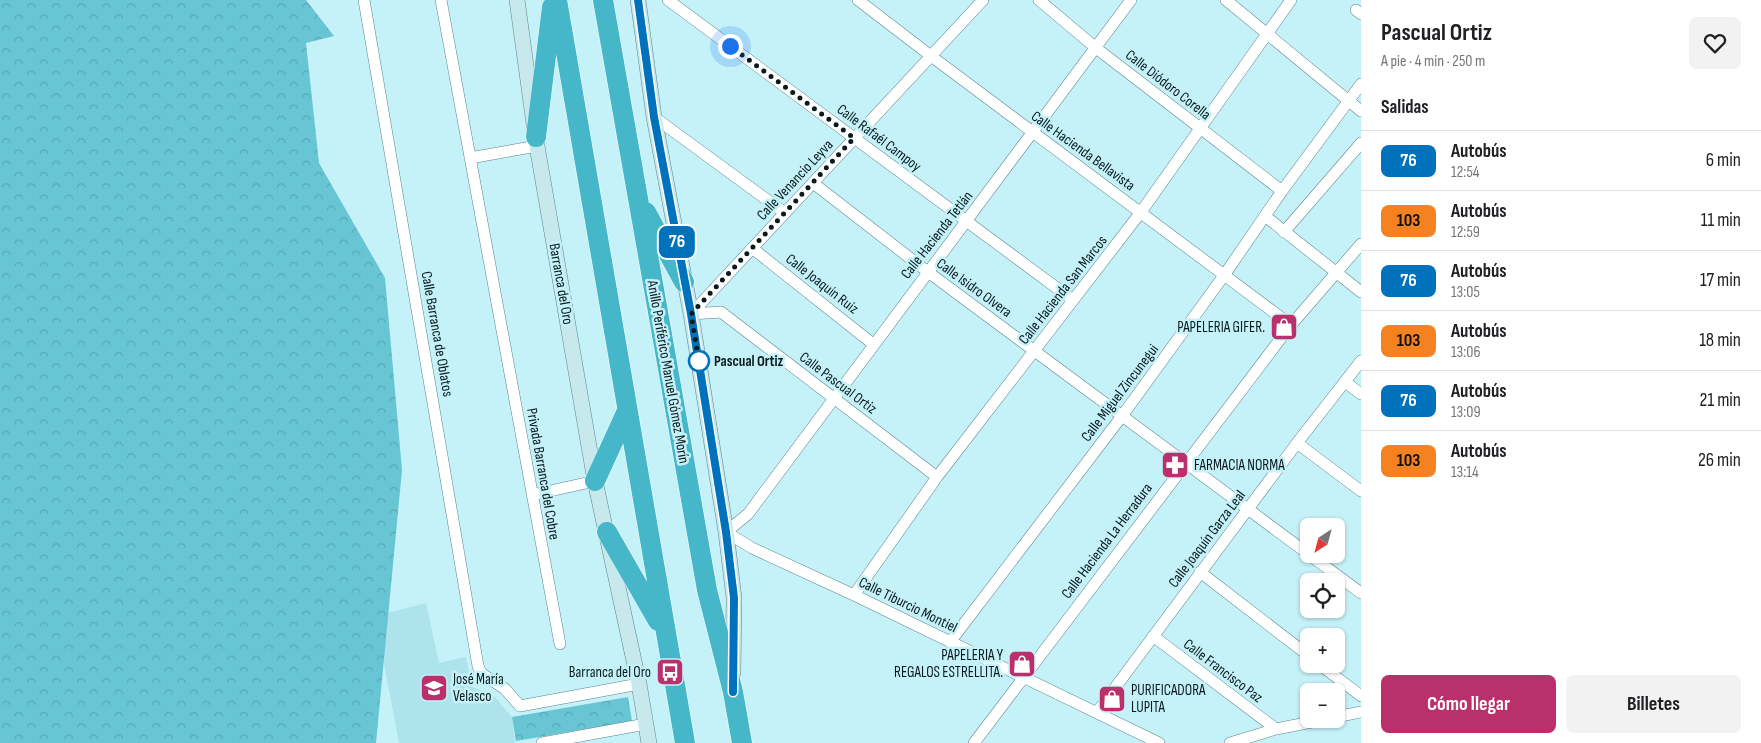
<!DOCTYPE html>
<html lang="es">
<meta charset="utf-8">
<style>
body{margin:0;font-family:"Sofia Sans Condensed",sans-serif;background:#f2f2f2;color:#202124;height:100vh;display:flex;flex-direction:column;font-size:19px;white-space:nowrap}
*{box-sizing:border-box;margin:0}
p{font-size:16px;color:#757577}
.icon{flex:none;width:28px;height:28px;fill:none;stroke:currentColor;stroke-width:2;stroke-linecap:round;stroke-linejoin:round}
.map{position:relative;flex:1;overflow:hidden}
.details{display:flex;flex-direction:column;background:#fff;width:400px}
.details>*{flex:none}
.badge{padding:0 10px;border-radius:8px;font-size:18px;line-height:32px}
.needle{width:32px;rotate:216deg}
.tools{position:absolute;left:1300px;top:518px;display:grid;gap:10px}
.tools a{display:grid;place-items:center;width:45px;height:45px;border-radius:8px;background:#fff;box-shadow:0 1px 4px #0004;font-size:25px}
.you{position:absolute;width:25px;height:25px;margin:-12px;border:4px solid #fff;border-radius:50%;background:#1a73e8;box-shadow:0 0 0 8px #1a73e833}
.map>.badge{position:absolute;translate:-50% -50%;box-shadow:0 0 0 2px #fff}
h2{padding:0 20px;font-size:19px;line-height:45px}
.round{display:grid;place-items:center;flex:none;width:52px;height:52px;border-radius:8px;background:#f2f2f2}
.head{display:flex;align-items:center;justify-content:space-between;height:85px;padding:0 20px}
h1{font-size:24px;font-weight:700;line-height:38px}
.button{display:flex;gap:10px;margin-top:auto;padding:10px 20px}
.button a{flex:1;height:58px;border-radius:8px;background:#ba306a;color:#fff;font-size:20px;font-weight:700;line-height:58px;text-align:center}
.button a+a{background:#f2f2f2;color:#202124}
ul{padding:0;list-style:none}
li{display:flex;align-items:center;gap:15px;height:60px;padding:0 20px;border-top:1px solid #e0e0e0}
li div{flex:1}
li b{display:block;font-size:19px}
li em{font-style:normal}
li .badge{min-width:55px;font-weight:700;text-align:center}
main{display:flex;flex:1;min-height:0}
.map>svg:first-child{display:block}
.built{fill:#aee3ec}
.park{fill:url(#park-crowns)}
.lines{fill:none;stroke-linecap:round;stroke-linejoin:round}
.street-casing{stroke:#5b848b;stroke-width:12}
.secondary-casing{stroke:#5b848b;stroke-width:16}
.highway-casing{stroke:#fff;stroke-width:21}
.street{stroke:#fff;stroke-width:11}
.secondary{stroke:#c7e9ee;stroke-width:15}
.highway{stroke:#45b7c8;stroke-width:20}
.line-casing{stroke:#fff;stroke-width:11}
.line{stroke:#0072bc;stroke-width:8}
.walk{stroke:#091a1d;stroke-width:5;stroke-dasharray:0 9}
.stop-dot{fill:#fff;stroke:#0072bc;stroke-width:2.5}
.labels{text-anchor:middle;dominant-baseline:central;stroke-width:5;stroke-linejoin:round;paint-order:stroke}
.street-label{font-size:15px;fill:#091a1d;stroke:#c5f1f9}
.poi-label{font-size:15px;fill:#091a1d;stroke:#c5f1f9;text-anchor:end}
.stop-label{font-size:15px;font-weight:bold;fill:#091a1d;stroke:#c5f1f9;text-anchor:start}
</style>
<main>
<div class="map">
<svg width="1361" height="743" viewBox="0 0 1361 743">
<defs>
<pattern id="park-crowns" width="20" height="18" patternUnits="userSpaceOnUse" patternTransform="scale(1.25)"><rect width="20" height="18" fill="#68c5d4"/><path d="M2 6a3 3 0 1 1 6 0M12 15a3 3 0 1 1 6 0" fill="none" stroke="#59a9b6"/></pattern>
</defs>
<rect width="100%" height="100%" fill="#c5f1f9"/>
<!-- built -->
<path class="built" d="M426,603L439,663L466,657L472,687L493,695L512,717L515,743H399L375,616Z"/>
<!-- park -->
<path class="park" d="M0,0H306L334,36L306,43L319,163L385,278L402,470L376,743H0Z
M628,697L632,721L516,741L512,717Z"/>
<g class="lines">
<!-- street casing -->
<g class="street-casing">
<path id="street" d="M364,0L478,666L481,673L505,689L520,706L639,684
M441,0L560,644
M668,0L1073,300
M858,0L931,56L1291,325
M1039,0L1096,48L1282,191
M1131,0L748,514L726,532L752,548L854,595L1159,743
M1226,0L1361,111
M1356,10L1361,14
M654,117L785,213
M470,158L537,146
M813,183L928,272L1361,593
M1265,216L1361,292
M1284,232L1361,143
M752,248L873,344
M691,314L983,0
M691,314L721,312L937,477
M1345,382L1361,394
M1297,443L1361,491
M532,495L595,481
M1200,572L1309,656
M854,595L937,477L1141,212L1291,0
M1153,636L1276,729
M950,642L1122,416L1225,274L1282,191L1361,84
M1319,664L1361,696
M1097,712L1297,443L1361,361
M1336,717L1361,712
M542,743L646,724
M974,743L1291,325L1361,244
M1230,743L1276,729L1327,719"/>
</g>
<!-- secondary casing -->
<g class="secondary-casing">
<path id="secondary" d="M517,0L537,146L595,481L639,684L649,743
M638,0L654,117L691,314L726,532L734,598L733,673"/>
</g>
<!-- highway casing -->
<g class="highway-casing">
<path id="highway" d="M557,0L685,743
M603,0L707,590L733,692L742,743
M536,137L552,7
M646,212L684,282
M595,481L626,413
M607,532L658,621"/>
</g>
<!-- street -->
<use href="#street" class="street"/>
<!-- secondary -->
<use href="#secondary" class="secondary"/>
<!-- highway -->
<use href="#highway" class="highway"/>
</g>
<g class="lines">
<!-- line casing -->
<g class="line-casing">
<path id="line" d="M638,0L654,117L691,314L726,532L734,598L733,692"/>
</g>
<!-- line -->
<use href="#line" class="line"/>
<!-- walk -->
<path class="walk" d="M699,361L700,368L691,314L854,138L730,46"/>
</g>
<!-- icons -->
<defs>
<g id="shop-square" transform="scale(1.4375)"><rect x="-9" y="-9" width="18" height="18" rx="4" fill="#ba306a" stroke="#c5f1f9"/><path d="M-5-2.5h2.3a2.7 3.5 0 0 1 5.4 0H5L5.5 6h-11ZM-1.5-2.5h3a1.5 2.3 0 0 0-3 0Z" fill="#fff"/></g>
<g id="pharmacy-square" transform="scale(1.4375)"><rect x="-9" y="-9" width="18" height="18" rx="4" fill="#ba306a" stroke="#c5f1f9"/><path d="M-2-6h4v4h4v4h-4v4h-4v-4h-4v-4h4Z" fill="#fff"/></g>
<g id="bus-square" transform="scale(1.4375)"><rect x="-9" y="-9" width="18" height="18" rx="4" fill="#ba306a" stroke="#c5f1f9"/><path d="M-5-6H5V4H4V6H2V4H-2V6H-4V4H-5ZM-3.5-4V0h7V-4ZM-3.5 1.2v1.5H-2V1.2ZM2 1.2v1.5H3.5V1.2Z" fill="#fff"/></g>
<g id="school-square" transform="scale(1.4375)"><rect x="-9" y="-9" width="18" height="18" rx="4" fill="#ba306a" stroke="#c5f1f9"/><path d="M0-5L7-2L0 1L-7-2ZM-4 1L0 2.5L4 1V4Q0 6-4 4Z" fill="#fff"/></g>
</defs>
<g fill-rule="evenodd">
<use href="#shop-square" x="1284" y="327"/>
<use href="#pharmacy-square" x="1175" y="465"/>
<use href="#shop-square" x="1022" y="664"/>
<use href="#bus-square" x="670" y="672"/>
<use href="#school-square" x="434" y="688"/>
<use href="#shop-square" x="1112" y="699"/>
</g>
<!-- markers -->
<circle class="stop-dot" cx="699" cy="361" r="10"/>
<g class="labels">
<!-- street labels -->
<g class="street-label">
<text transform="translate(1168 85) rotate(38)">Calle Diódoro Corella</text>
<text transform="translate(879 138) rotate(37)">Calle Rafaél Campoy</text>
<text transform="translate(1083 151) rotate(36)">Calle Hacienda Bellavista</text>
<text transform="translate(795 180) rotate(-47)">Calle Venancio Leyva</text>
<text transform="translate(937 235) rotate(-52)">Calle Hacienda Tetlán</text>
<text transform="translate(561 284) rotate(80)">Barranca del Oro</text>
<text transform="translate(822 284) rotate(38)">Calle Joaquín Ruiz</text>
<text transform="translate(974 288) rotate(36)">Calle Isidro Olvera</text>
<text transform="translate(1063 290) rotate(-52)">Calle Hacienda San Marcos</text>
<text transform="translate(437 334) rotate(80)">Calle Barranca de Oblatos</text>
<text transform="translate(668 372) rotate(80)">Anillo Periférico Manuel Gómez Morín</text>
<text transform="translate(838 383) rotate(37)">Calle Pascual Ortiz</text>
<text transform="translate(1120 393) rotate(-53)">Calle Miguel Zincunegui</text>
<text transform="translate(543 474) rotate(80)">Privada Barranca del Cobre</text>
<text transform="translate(1207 539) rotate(-53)">Calle Joaquín Garza Leal</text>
<text transform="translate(1107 541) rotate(-53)">Calle Hacienda La Herradura</text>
<text transform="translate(908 605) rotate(26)">Calle Tiburcio Montiel</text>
<text transform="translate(1223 671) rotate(37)">Calle Francisco Paz</text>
</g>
<!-- poi labels -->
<g class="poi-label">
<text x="1265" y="327">PAPELERIA GIFER.</text>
<text x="1194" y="465" text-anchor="start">FARMACIA NORMA</text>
<text x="1003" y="655">PAPELERIA Y<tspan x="1003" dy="17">REGALOS ESTRELLITA.</tspan></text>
<text x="651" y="672">Barranca del Oro</text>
<text x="453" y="679" text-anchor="start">José María<tspan x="453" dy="17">Velasco</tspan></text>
<text x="1131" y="690" text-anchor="start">PURIFICADORA<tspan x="1131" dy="17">LUPITA</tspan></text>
</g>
<!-- stop labels -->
<g class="stop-label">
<text x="714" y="361">Pascual Ortiz</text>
</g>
</g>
</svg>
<div class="tools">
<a><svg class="needle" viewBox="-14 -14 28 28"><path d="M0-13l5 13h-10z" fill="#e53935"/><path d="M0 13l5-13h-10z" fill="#757577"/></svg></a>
<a><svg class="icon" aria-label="locate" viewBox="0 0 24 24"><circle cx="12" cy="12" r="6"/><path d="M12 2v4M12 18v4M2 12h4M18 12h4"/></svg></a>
<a>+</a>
<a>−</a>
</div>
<div class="you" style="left:730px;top:46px"></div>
<b class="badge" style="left:677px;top:242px;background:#0072bc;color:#fff">76</b>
</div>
<section class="details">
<div class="head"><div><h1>Pascual Ortiz</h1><p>A pie · 4 min · 250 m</p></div><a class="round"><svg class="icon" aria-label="heart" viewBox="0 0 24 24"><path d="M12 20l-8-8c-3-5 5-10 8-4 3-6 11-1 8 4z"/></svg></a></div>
<h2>Salidas</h2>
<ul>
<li><span class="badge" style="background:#0072bc;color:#fff">76</span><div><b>Autobús</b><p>12:54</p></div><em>6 min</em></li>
<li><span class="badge" style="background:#f58220;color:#111">103</span><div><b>Autobús</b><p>12:59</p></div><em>11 min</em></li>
<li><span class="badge" style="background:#0072bc;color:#fff">76</span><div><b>Autobús</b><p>13:05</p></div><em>17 min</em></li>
<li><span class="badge" style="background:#f58220;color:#111">103</span><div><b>Autobús</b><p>13:06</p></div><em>18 min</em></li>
<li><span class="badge" style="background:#0072bc;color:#fff">76</span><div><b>Autobús</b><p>13:09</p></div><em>21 min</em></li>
<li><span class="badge" style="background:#f58220;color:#111">103</span><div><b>Autobús</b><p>13:14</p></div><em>26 min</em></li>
</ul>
<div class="button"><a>Cómo llegar</a><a>Billetes</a></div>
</section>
</main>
